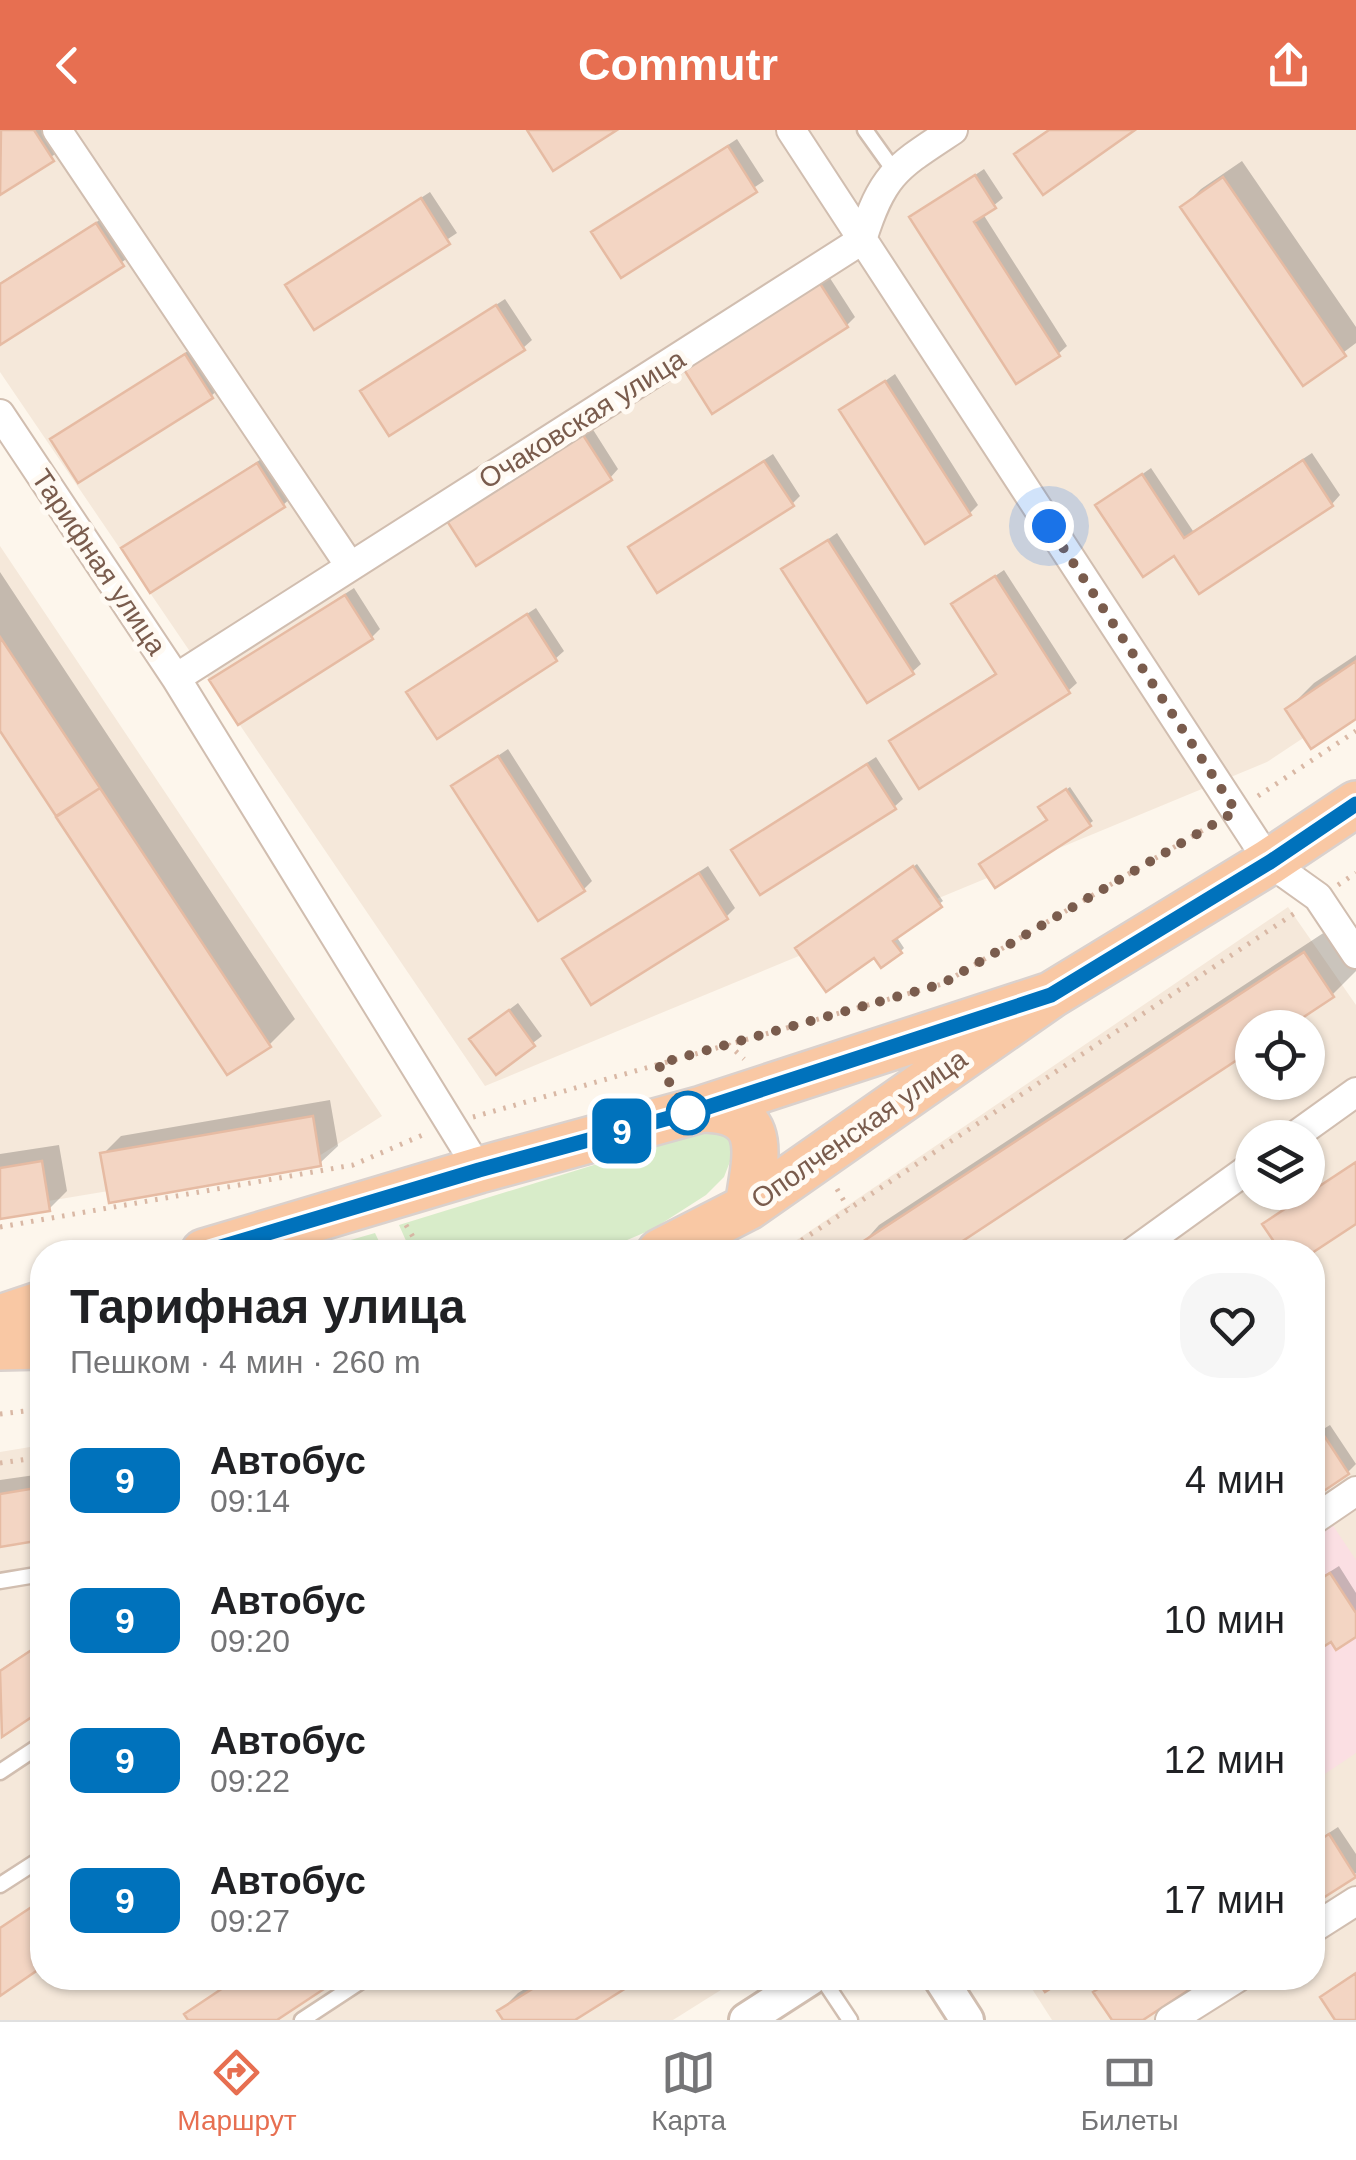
<!DOCTYPE html>
<html lang="ru">
<meta charset="utf-8">
<style>
body{margin:0;font-family:Arial,sans-serif;background:#f6f6f6;color:#202124;height:100vh;display:flex;flex-direction:column;font-size:38px;white-space:nowrap}
*{box-sizing:border-box;margin:0}
p{font-size:32px;color:#757577}
.icon{flex:none;width:55px;height:55px;fill:none;stroke:currentColor;stroke-width:2;stroke-linecap:round;stroke-linejoin:round}
.map{position:relative;flex:1;overflow:hidden}
.panel{position:absolute;left:30px;top:1110px;width:1295px;height:750px;display:flex;flex-direction:column;background:#fff;border-radius:40px;box-shadow:0 2px 8px #0004}
.panel>*{flex:none}
.badge{padding:0 20px;border-radius:15px;font-size:35px;line-height:65px}
.fabs{position:absolute;left:1235px;top:880px;display:grid;gap:20px}
.fabs a{display:grid;place-items:center;width:90px;height:90px;border-radius:50%;background:#fff;box-shadow:0 2px 8px #0004;font-size:50px}
.you{position:absolute;width:50px;height:50px;margin:-25px;border:8px solid #fff;border-radius:50%;background:#1a73e8;box-shadow:0 0 0 15px #1a73e833}
.map>.badge{position:absolute;translate:-50% -50%;box-shadow:0 0 0 5px #fff}
.round{display:grid;place-items:center;flex:none;width:105px;height:105px;border-radius:40px;background:#f6f6f6}
.head{display:flex;align-items:center;justify-content:space-between;height:170px;padding:0 40px}
h1{font-size:48px;font-weight:700;line-height:75px}
ul{padding:0;list-style:none}
li{display:flex;align-items:center;gap:30px;height:140px;padding:0 40px}
li div{flex:1}
li b{display:block;font-size:38px}
li em{font-style:normal}
li .badge{min-width:110px;font-weight:700;text-align:center}
header{display:flex;justify-content:space-between;align-items:center;height:130px;padding:0 40px;background:#e76f51;color:#fff;font-size:45px;font-weight:700}
.tabs{display:flex;justify-content:space-around;align-items:center;height:140px;border-top:2px solid #e0e0e0;background:#fff;font-size:28px;color:#757577}
.tabs a{display:grid;justify-items:center;gap:5px}
.tabs .selected{color:#e76f51}
.map>svg:first-child{display:block}
.residential{fill:#f5e8da;fill-rule:evenodd}
.medical{fill:#fbdfe3}
.green{fill:#d8ecc9}
.shadow{fill:#0003}
.building{fill:#f3d5c3;stroke:#e6bba3;stroke-width:2.5}
.lines{fill:none;stroke-linecap:round;stroke-linejoin:round}
.service-casing{stroke:#d1beb0;stroke-width:19}
.minor-casing{stroke:#d1beb0;stroke-width:32}
.tertiary-casing{stroke:#d1beb0;stroke-width:38}
.trunk-casing{stroke:#dad1cd;stroke-width:50}
.path{stroke:#d9b8a5;stroke-width:5;stroke-dasharray:2.5 8;stroke-linecap:butt}
.service{stroke:#fff;stroke-width:14}
.minor{stroke:#fff;stroke-width:28}
.tertiary{stroke:#fff;stroke-width:32}
.trunk{stroke:#f9c8a4;stroke-width:45}
.line-casing{stroke:#fff;stroke-width:22}
.line{stroke:#0072bc;stroke-width:15}
.walk{stroke:#7a5c4d;stroke-width:10;stroke-dasharray:0 18}
.stop-dot{fill:#fff;stroke:#0072bc;stroke-width:5}
.labels{text-anchor:middle;dominant-baseline:central;stroke-width:10;stroke-linejoin:round;paint-order:stroke}
.street-label{font-size:28px;fill:#7a5c4d;stroke:#fffaf3}
</style>
<header><svg class="icon" aria-label="back" viewBox="0 0 24 24"><path d="M15 5l-7 7 7 7"/></svg>Commutr<svg class="icon" aria-label="share" viewBox="0 0 24 24"><path d="M12 15V3M7 8l5-5 5 5M5 13v7h14v-7"/></svg></header>
<div class="map">
<svg width="1356" height="1890" viewBox="0 0 1356 1890">
<rect width="100%" height="100%" fill="#fdf6ec"/>
<!-- residential -->
<path class="residential" d="M0,0H1356V573L1267,632L485,956L0,242Z
M0,416L382,986L319,1026L0,1079Z
M1288,777L1356,875V1890H1052L1025,1848H1312V1122H779ZM1252,898H1308V952H1252ZM1252,1008H1308V1062H1252Z
M42,1315V1848H740L673,1890H0V1322Z"/>
<!-- medical -->
<path class="medical" d="M1330,1391L1356,1430V1623L1313,1652V1403Z"/>
<!-- green -->
<path class="green" d="M704,1001L723,1002L730,1010L731,1029L724,1047L706,1065L653,1099L599,1122H411L399,1095Z
M375,1103L384,1122H309Z"/>
<!-- shadow -->
<path class="shadow" d="M0,0H48L61,20L0,62Z
M737,9L764,51L622,145L595,103Z
M1242,31L1356,197V213L1304,252L1183,77L1201,59Z
M984,39L1003,68L983,84L1067,216L1058,224L913,87Z
M430,62L457,103L315,197L288,155Z
M106,86L131,126L0,212V153Z
M828,145L855,187L846,196L686,239Z
M505,169L532,210L523,218L364,262Z
M194,217L220,258L211,266L53,310Z
M895,244L978,375L970,383L843,281Z
M592,298L618,339L610,348L459,383Z
M1312,323L1340,365L1332,374L1175,423L1099,375L1151,338L1193,401Z
M773,324L800,366L792,374L631,417Z
M266,326L292,367L283,375L124,419Z
M837,403L921,534L912,542L784,440Z
M1004,440L1077,553L1068,561L892,612L997,542L954,474Z
M0,442L295,889L269,915L228,942L0,597Z
M354,458L380,499L372,507L212,551Z
M536,478L564,521L555,529L409,562Z
M1356,525V586L1288,579L1314,553Z
M508,619L592,751L584,759L454,656Z
M876,627L903,669L894,677L734,720Z
M1070,657L1093,691L1089,694L1050,689L1045,674Z
M917,734L943,771L896,806L904,818L900,822L801,815Z
M708,736L735,778L726,787L565,830Z
M1331,798L1356,835V841L1332,865L1252,898V917L941,1122H855L879,1095Z
M518,873L542,906L496,941L481,901Z
M330,970L338,1016L320,1033L103,1024L121,1006Z
M59,1015L67,1061L49,1079L0,1086V1024Z
M1330,1295L1356,1334L1348,1342L1312,1306Z
M42,1344V1408L0,1414V1350Z
M1339,1436L1356,1463V1504L1332,1508L1312,1521V1453Z
M42,1512V1577L2,1604L0,1540Z
M1338,1697L1356,1724V1743L1312,1772V1714Z
M238,1848H334L272,1890H191L187,1884L195,1876Z
M543,1848H638L570,1890H505L500,1881L518,1863Z
M1114,1848H1203L1138,1890H1115L1096,1862Z"/>
<!-- building -->
<path class="building" d="M1,0H34L54,31L0,65Z
M527,0H617L553,41Z
M1049,0H1135L1043,65L1014,24Z
M728,16L757,62L621,148L591,102Z
M975,45L996,78L974,92L1060,226L1016,254L909,87Z
M1223,47L1346,226L1303,256L1180,77Z
M421,68L450,114L314,200L285,155Z
M96,93L124,136L0,215V154Z
M819,152L848,197L712,284L683,238Z
M496,175L525,220L389,306L360,261Z
M185,224L213,268L78,353L50,309Z
M885,251L971,385L925,414L839,280Z
M583,305L612,350L476,436L447,391Z
M1303,330L1333,376L1199,464L1174,426L1143,447L1095,375L1142,344L1184,408Z
M764,331L794,376L657,463L628,417Z
M257,333L285,377L150,463L121,418Z
M828,410L914,544L867,573L781,439Z
M995,446L1070,563L919,659L889,611L996,544L951,474Z
M345,465L373,509L238,595L209,550Z
M527,484L557,531L437,609L406,562Z
M0,507L100,658L56,686L0,601Z
M1356,531V589L1311,619L1285,579Z
M498,626L585,761L538,791L451,656Z
M867,634L896,679L760,765L731,720Z
M100,658L271,917L227,945L56,687Z
M1066,659L1091,696L995,758L979,734L1047,690L1038,677Z
M913,736L942,777L893,811L902,823L881,838L874,828L826,862L795,818Z
M699,743L728,789L591,875L562,829Z
M1304,822L1334,867L1287,898H1252V920L946,1122H852L850,1120Z
M509,880L535,916L496,945L469,909Z
M313,986L321,1036L109,1073L100,1023Z
M42,1031L50,1081L0,1089V1038Z
M1356,1032V1094L1312,1123L1281,1122L1262,1094Z
M1321,1301L1349,1344L1312,1369V1306Z
M42,1357V1410L0,1417V1364Z
M1330,1443L1356,1483V1507L1336,1520L1331,1512L1312,1524V1454Z
M42,1513V1580L2,1607L0,1541Z
M1329,1704L1356,1747L1312,1775V1715Z
M42,1770V1837L0,1866V1798Z
M1356,1843V1890H1335L1320,1867Z
M238,1848H325L330,1855L277,1890H188L184,1884Z
M550,1848H642L575,1890H503L497,1881Z
M1036,1848H1067L1045,1862Z
M1115,1848H1207L1143,1890H1112L1093,1862Z"/>
<g class="lines">
<!-- service casing -->
<g class="service-casing">
<path id="service" d="M865,0L895,42
M0,1451L42,1444
M0,1642L42,1614
M0,1755L42,1728
M822,1848L850,1890
M302,1890L366,1848"/>
</g>
<!-- minor casing -->
<g class="minor-casing">
<path id="minor" d="M57,0L350,436
M791,0L1269,732L1318,767L1356,824
M0,284L176,548L479,1040
M176,548L862,110C883,43 897,37 953,0
M1292,1008L1356,962
M1133,1122L1252,1036
M1312,1391L1356,1361
M1312,1799L1356,1771
M1170,1890L1237,1848"/>
</g>
<!-- tertiary casing -->
<g class="tertiary-casing">
<path id="tertiary" d="M940,1848L967,1890
M746,1890L811,1848"/>
</g>
<!-- trunk casing -->
<g class="trunk-casing">
<path id="trunk" d="M702,979C772,980 755,1027 748,1077
M204,1122L479,1040L702,979L1051,865
M660,1122L748,1077L1051,865L1269,732L1356,674
M0,1188L42,1174
M0,1217L42,1216"/>
</g>
<!-- path -->
<path class="path" d="M1258,666L1356,601
M1338,755L1356,743
M728,914L744,929
M473,987L942,854L1215,693
M837,1059L848,1078
M406,1095L422,1122
M0,1097L353,1035L425,1004
M784,1122L1295,783
M0,1284L42,1279
M0,1333L42,1327"/>
<!-- service -->
<use href="#service" class="service"/>
<!-- minor -->
<use href="#minor" class="minor"/>
<!-- tertiary -->
<use href="#tertiary" class="tertiary"/>
<!-- trunk -->
<use href="#trunk" class="trunk"/>
</g>
<g class="lines">
<!-- line casing -->
<g class="line-casing">
<path id="line" d="M204,1122L479,1040L702,979L1051,865L1270,732L1356,674"/>
</g>
<!-- line -->
<use href="#line" class="line"/>
<!-- walk -->
<path class="walk" d="M688,983L658,934L942,854L1236,681L1049,396"/>
</g>
<!-- markers -->
<circle class="stop-dot" cx="688" cy="983" r="20"/>
<g class="labels">
<!-- street labels -->
<g class="street-label">
<text transform="translate(582 289) rotate(-32)">Очаковская улица</text>
<text transform="translate(99 432) rotate(56)">Тарифная улица</text>
<text transform="translate(859 999) rotate(-35)">Ополченская улица</text>
</g>
</g>
</svg>
<div class="fabs">
<a><svg class="icon" aria-label="locate" viewBox="0 0 24 24"><circle cx="12" cy="12" r="6"/><path d="M12 2v4M12 18v4M2 12h4M18 12h4"/></svg></a>
<a><svg class="icon" aria-label="layers" viewBox="0 0 24 24"><path d="M12 4l9 5-9 5-9-5zM3 14l9 5 9-5"/></svg></a>
</div>
<div class="you" style="left:1049px;top:396px"></div>
<b class="badge" style="left:622px;top:1001px;background:#0072bc;color:#fff">9</b>
<section class="panel">
<div class="head"><div><h1>Тарифная улица</h1><p>Пешком · 4 мин · 260 m</p></div><a class="round"><svg class="icon" aria-label="heart" viewBox="0 0 24 24"><path d="M12 20l-8-8c-3-5 5-10 8-4 3-6 11-1 8 4z"/></svg></a></div>
<ul>
<li><span class="badge" style="background:#0072bc;color:#fff">9</span><div><b>Автобус</b><p>09:14</p></div><em>4 мин</em></li>
<li><span class="badge" style="background:#0072bc;color:#fff">9</span><div><b>Автобус</b><p>09:20</p></div><em>10 мин</em></li>
<li><span class="badge" style="background:#0072bc;color:#fff">9</span><div><b>Автобус</b><p>09:22</p></div><em>12 мин</em></li>
<li><span class="badge" style="background:#0072bc;color:#fff">9</span><div><b>Автобус</b><p>09:27</p></div><em>17 мин</em></li>
</ul>
</section>
</div>
<nav class="tabs">
<a class="selected"><svg class="icon" aria-label="directions" viewBox="0 0 24 24"><path d="M12 3l9 9-9 9-9-9zM9 14v-3h6M13 9l2 2-2 2"/></svg>Маршрут</a>
<a><svg class="icon" aria-label="map" viewBox="0 0 24 24"><path d="M3 6l6-2 6 2 6-2v14l-6 2-6-2-6 2zM9 4v14M15 6v14"/></svg>Карта</a>
<a><svg class="icon" aria-label="tickets" viewBox="0 0 24 24"><path d="M3 7h18v10H3zM15 7v10"/></svg>Билеты</a>
</nav>
